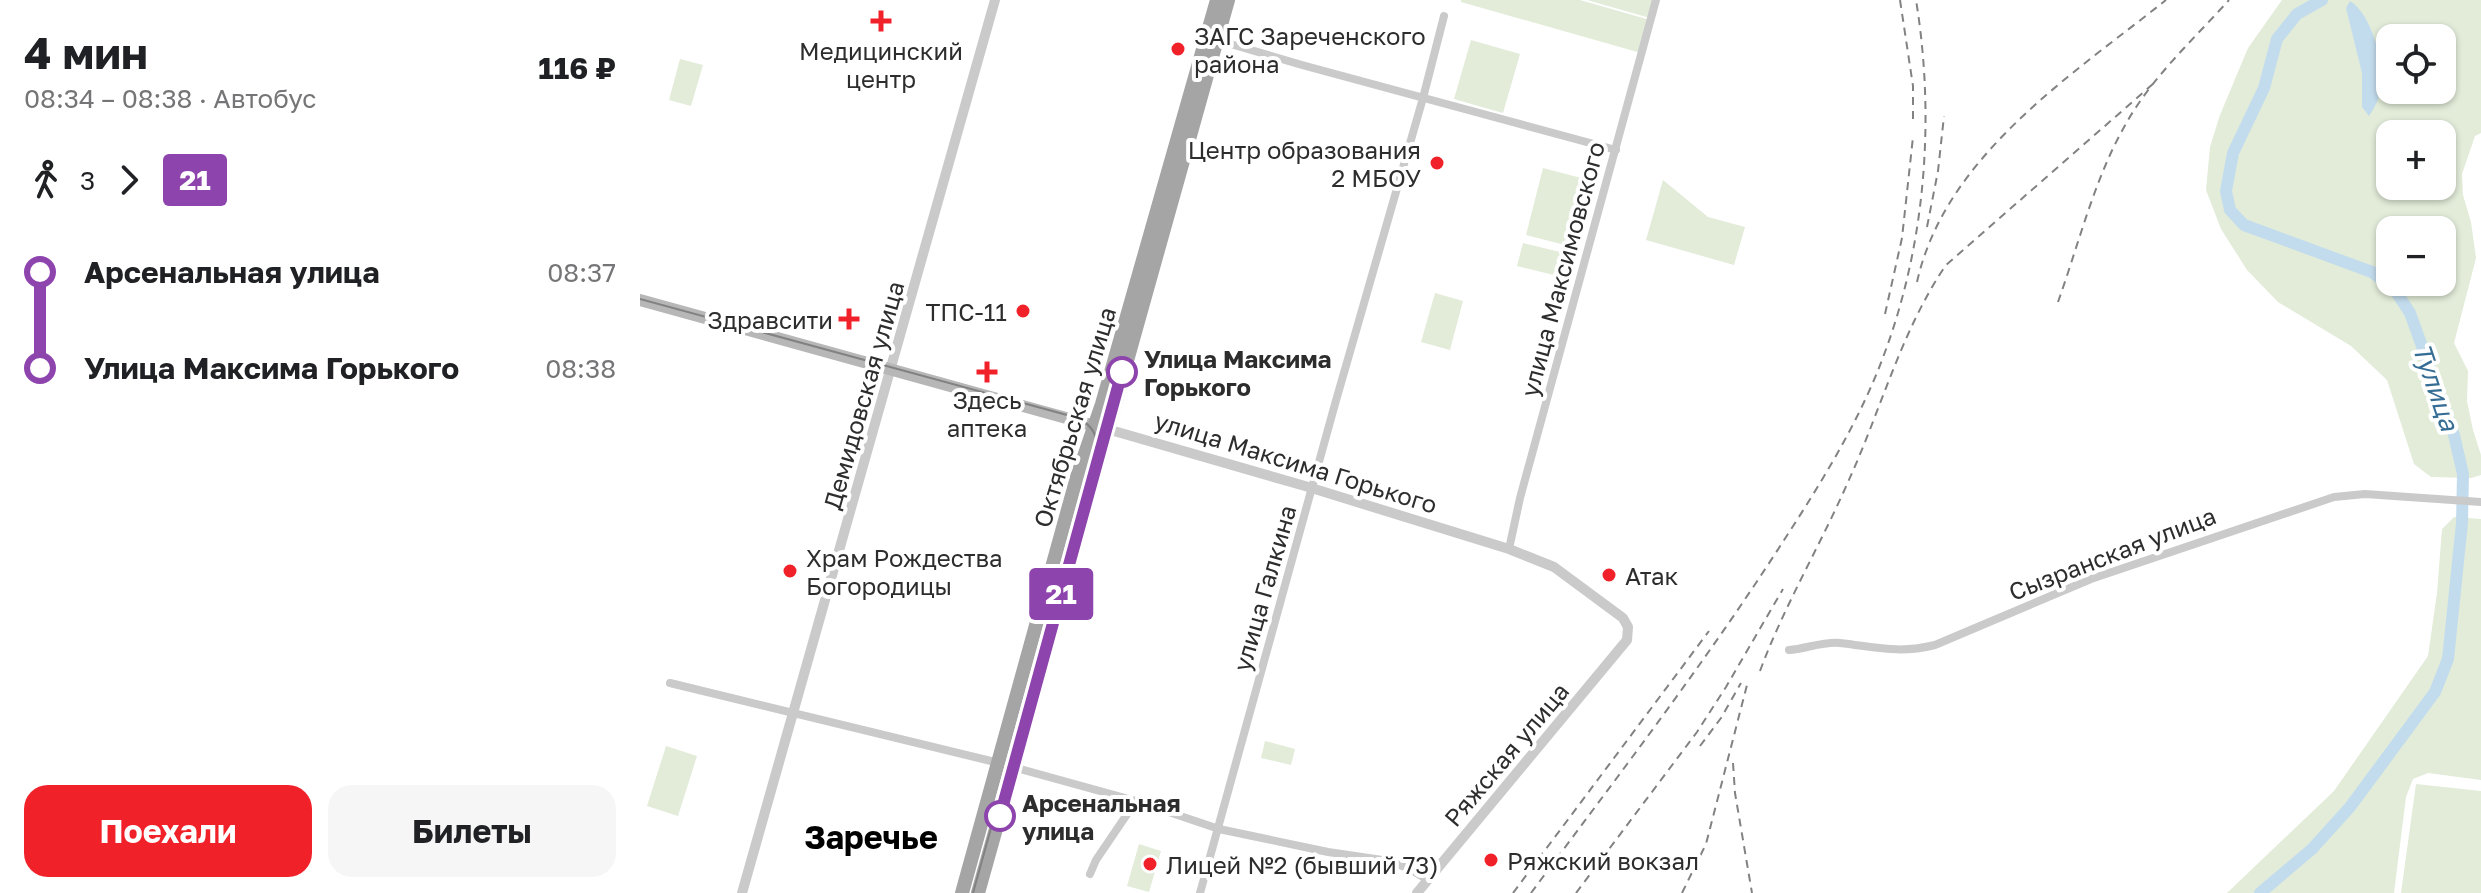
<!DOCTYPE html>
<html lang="ru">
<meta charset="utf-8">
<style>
body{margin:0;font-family:"Golos Text",sans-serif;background:#f6f6f6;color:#202124;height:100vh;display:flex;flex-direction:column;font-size:30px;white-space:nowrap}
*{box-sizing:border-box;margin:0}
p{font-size:26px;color:#757577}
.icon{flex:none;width:44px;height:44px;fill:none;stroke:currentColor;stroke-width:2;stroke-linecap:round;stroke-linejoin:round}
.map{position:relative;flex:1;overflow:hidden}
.drawer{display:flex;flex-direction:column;background:#fff;width:640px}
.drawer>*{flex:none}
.badge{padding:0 16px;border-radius:6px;font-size:28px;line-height:52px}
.buttons{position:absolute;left:1736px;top:24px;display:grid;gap:16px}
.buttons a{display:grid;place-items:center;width:80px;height:80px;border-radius:16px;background:#fff;box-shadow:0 2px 6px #0004;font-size:40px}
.map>.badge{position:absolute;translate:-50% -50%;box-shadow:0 0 0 4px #fff}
.legs{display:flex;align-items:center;gap:12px;height:88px;padding:0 24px;font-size:26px}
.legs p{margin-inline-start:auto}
.head{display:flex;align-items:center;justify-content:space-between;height:136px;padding:0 24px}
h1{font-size:44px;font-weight:700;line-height:60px}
.cta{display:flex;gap:16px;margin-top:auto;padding:16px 24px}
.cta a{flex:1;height:92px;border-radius:24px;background:#f1212a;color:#fff;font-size:32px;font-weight:700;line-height:92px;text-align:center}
.cta a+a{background:#f6f6f6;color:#202124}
ul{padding:0 24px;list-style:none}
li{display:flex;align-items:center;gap:28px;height:96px;font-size:30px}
li i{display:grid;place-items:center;width:12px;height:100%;margin:0 10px;background:currentColor}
li i::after{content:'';width:20px;height:20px;margin:-10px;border:6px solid;border-radius:50%;background:#fff}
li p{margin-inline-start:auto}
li:first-child i{background:linear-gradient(#0000 50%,currentColor 0)}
li:last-child i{background:linear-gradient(currentColor 50%,#0000 0)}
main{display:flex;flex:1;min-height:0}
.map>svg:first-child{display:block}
.green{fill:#e2ecd9;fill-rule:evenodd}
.water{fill:#c3dced}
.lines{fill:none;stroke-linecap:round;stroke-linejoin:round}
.river{stroke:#c3dced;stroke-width:12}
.minor{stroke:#cacaca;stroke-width:8}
.tertiary{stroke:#cacaca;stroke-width:10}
.secondary{stroke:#b7b7b7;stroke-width:12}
.primary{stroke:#a5a5a5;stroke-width:14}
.tram{stroke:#828282;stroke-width:2}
.rail{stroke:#828282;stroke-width:2;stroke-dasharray:8 6;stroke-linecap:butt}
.line-1-casing{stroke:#fff;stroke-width:18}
.line-1{stroke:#8e44ad;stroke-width:12}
.poi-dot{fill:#f1212a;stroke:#fff;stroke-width:3}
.stop-1-dot{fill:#fff;stroke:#8e44ad;stroke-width:4}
.labels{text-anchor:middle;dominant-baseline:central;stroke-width:8;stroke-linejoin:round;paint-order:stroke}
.poi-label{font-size:24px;fill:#2d2d2d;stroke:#fff;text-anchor:start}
.street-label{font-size:24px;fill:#2d2d2d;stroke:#fff}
.stop-label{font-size:24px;font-weight:bold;fill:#2d2d2d;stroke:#fff;text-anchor:start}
.water-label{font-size:26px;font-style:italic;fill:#366d94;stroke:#fff}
.district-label{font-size:32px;font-weight:bold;fill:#000;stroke:#fff}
</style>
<main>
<section class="drawer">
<div class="head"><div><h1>4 мин</h1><p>08:34 – 08:38 · Автобус</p></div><b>116 ₽</b></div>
<div class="legs"><svg class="icon" aria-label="walk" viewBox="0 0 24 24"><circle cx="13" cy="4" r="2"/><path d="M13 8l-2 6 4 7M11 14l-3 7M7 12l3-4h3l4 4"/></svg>3<svg class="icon" aria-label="forward" viewBox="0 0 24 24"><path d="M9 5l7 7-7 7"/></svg><b class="badge" style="background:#8e44ad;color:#fff">21</b></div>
<ul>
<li><i style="color:#8e44ad"></i><b>Арсенальная улица</b><p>08:37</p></li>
<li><i style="color:#8e44ad"></i><b>Улица Максима Горького</b><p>08:38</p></li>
</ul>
<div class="cta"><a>Поехали</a><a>Билеты</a></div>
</section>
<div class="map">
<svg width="1841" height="893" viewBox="0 0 1841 893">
<rect width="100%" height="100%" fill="#fff"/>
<!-- green -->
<path class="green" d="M821,0H940L1010,20L1001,53L821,2Z
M947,0H1015L1010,18Z
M1642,0H1841V133L1835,136L1822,174L1823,195L1831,222L1836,258L1814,343L1828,371L1827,401L1833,430L1841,455V475L1831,478L1791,477L1774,464L1747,380L1711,346L1638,302L1607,270L1581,229L1566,190L1570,147L1580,115L1608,48ZM1750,38H1802V90H1750ZM1750,134H1802V186H1750ZM1750,230H1802V282H1750Z
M831,40L880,54L863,113L814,99Z
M40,59L63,65L51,106L29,100Z
M903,168L941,178L925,245L886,235Z
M1023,180L1068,217L1105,227L1094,265L1006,240Z
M883,243L924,253L918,276L877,266Z
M795,293L823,301L810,350L781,342Z
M1814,517L1841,519V780L1788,773L1773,779L1766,797L1754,893H1587L1694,791L1788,656L1797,593L1802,529Z
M625,741L655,749L651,765L621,758Z
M26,746L57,756L38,816L7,806Z
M1776,784L1841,791V893H1761Z
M499,844L521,851L509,892L487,886Z"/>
<!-- water -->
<path class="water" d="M1710,1C1731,13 1745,64 1741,87C1740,98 1735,107 1729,116L1722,107V73L1706,8Z"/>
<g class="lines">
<!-- river -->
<path class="river" d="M1620,893L1672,849L1710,807L1795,692L1808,659L1822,523L1823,474L1814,435L1770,313L1755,290L1732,272L1604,225L1590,210L1586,191L1593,153L1624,88L1637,39L1657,14L1682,0"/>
<!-- minor -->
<path class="minor" d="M577,40L662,65L976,150
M869,549L880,498L1016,0
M1149,650C1165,649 1184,641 1200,643C1236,647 1259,654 1295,645L1451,579L1694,497L1725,494L1841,502
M30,683L359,763
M373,767L496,801L579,829L688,852L749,861L770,869L788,880
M450,874L456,860L496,801
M560,893L695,404L783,98L804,16"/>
<!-- tertiary -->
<path class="tertiary" d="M467,429L665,486L869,549L914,567L983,618L988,627L987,640L777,893
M102,893L355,0"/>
<!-- secondary -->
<path class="secondary" d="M0,300L455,426"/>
<!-- primary -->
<path class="primary" d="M322,893L437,477L462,404L577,0
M338,893L588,0"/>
<!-- tram -->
<path class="tram" d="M0,299L438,418C451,425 459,435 456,450L333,893"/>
<!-- rail -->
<path class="rail" d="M1260,0L1273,86V119
M1287,227L1298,171L1304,116
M1277,282C1305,156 1432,75 1526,0
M1418,302C1438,246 1454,181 1483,129C1509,80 1552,41 1589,0
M1245,314L1262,238L1273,137
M1120,671C1144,606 1180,546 1208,482C1241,410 1261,331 1306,265L1514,83
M1060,746L1081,718L1101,683
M1093,763L1095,793L1112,893
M873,893L1069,631
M891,893C974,781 1059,671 1135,554C1176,491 1219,424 1245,352C1286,241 1295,116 1276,0
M936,893L1057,732L1086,687L1143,589
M1042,893L1066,844L1107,685"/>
</g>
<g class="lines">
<!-- line-1 casing -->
<g class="line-1-casing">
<path id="line-1" d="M360,816L482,372"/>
</g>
<!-- line-1 -->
<use href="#line-1" class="line-1"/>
</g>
<!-- markers -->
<g class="poi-dot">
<path d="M237 9h8v8h8v8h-8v8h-8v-8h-8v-8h8z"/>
<circle cx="538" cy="49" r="8"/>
<circle cx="797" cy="163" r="8"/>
<circle cx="383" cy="311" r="8"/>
<path d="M205 307h8v8h8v8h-8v8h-8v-8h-8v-8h8z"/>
<path d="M343 360h8v8h8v8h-8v8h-8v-8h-8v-8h8z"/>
<circle cx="150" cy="571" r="8"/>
<circle cx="969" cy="575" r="8"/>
<circle cx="851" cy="860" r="8"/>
<circle cx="510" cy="864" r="8"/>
</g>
<g class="stop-1-dot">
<circle cx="482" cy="372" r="14"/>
<circle cx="360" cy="816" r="14"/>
</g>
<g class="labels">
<!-- poi labels -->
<g class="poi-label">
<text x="554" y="35">ЗАГС Зареченского<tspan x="554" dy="28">района</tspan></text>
<text x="241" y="50" text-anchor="middle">Медицинский<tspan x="241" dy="28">центр</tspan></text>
<text x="781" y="149" text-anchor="end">Центр образования<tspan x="781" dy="28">2 МБОУ</tspan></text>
<text x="367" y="311" text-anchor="end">ТПС-11</text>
<text x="193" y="319" text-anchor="end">Здравсити</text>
<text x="347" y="399" text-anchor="middle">Здесь<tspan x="347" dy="28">аптека</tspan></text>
<text x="166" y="557">Храм Рождества<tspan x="166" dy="28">Богородицы</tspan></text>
<text x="985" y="575">Атак</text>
<text x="867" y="860">Ряжский вокзал</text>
<text x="526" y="864">Лицей №2 (бывший 73)</text>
</g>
<!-- street labels -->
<g class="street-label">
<text transform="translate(922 269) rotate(-75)">улица Максимовского</text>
<text transform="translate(223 395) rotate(-74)">Демидовская улица</text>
<text transform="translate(434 417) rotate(-73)">Октябрьская улица</text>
<text transform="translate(656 462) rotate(17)">улица Максима Горького</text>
<text transform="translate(1472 553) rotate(-21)">Сызранская улица</text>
<text transform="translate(624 588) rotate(-74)">улица Галкина</text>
<text transform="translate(866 754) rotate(-50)">Ряжская улица</text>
</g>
<!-- stop labels -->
<g class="stop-label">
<text x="504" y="358">Улица Максима<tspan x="504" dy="28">Горького</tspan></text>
<text x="382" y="802">Арсенальная<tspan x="382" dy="28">улица</tspan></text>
</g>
<!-- water labels -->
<g class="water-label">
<text transform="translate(1796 387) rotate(71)">Тулица</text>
</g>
<!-- district labels -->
<g class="district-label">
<text x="231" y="837">Заречье</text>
</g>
</g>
</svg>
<div class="buttons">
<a><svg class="icon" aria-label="locate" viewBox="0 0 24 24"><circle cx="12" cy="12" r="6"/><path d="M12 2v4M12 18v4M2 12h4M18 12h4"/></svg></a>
<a>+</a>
<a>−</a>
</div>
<b class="badge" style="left:421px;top:594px;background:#8e44ad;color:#fff">21</b>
</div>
</main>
